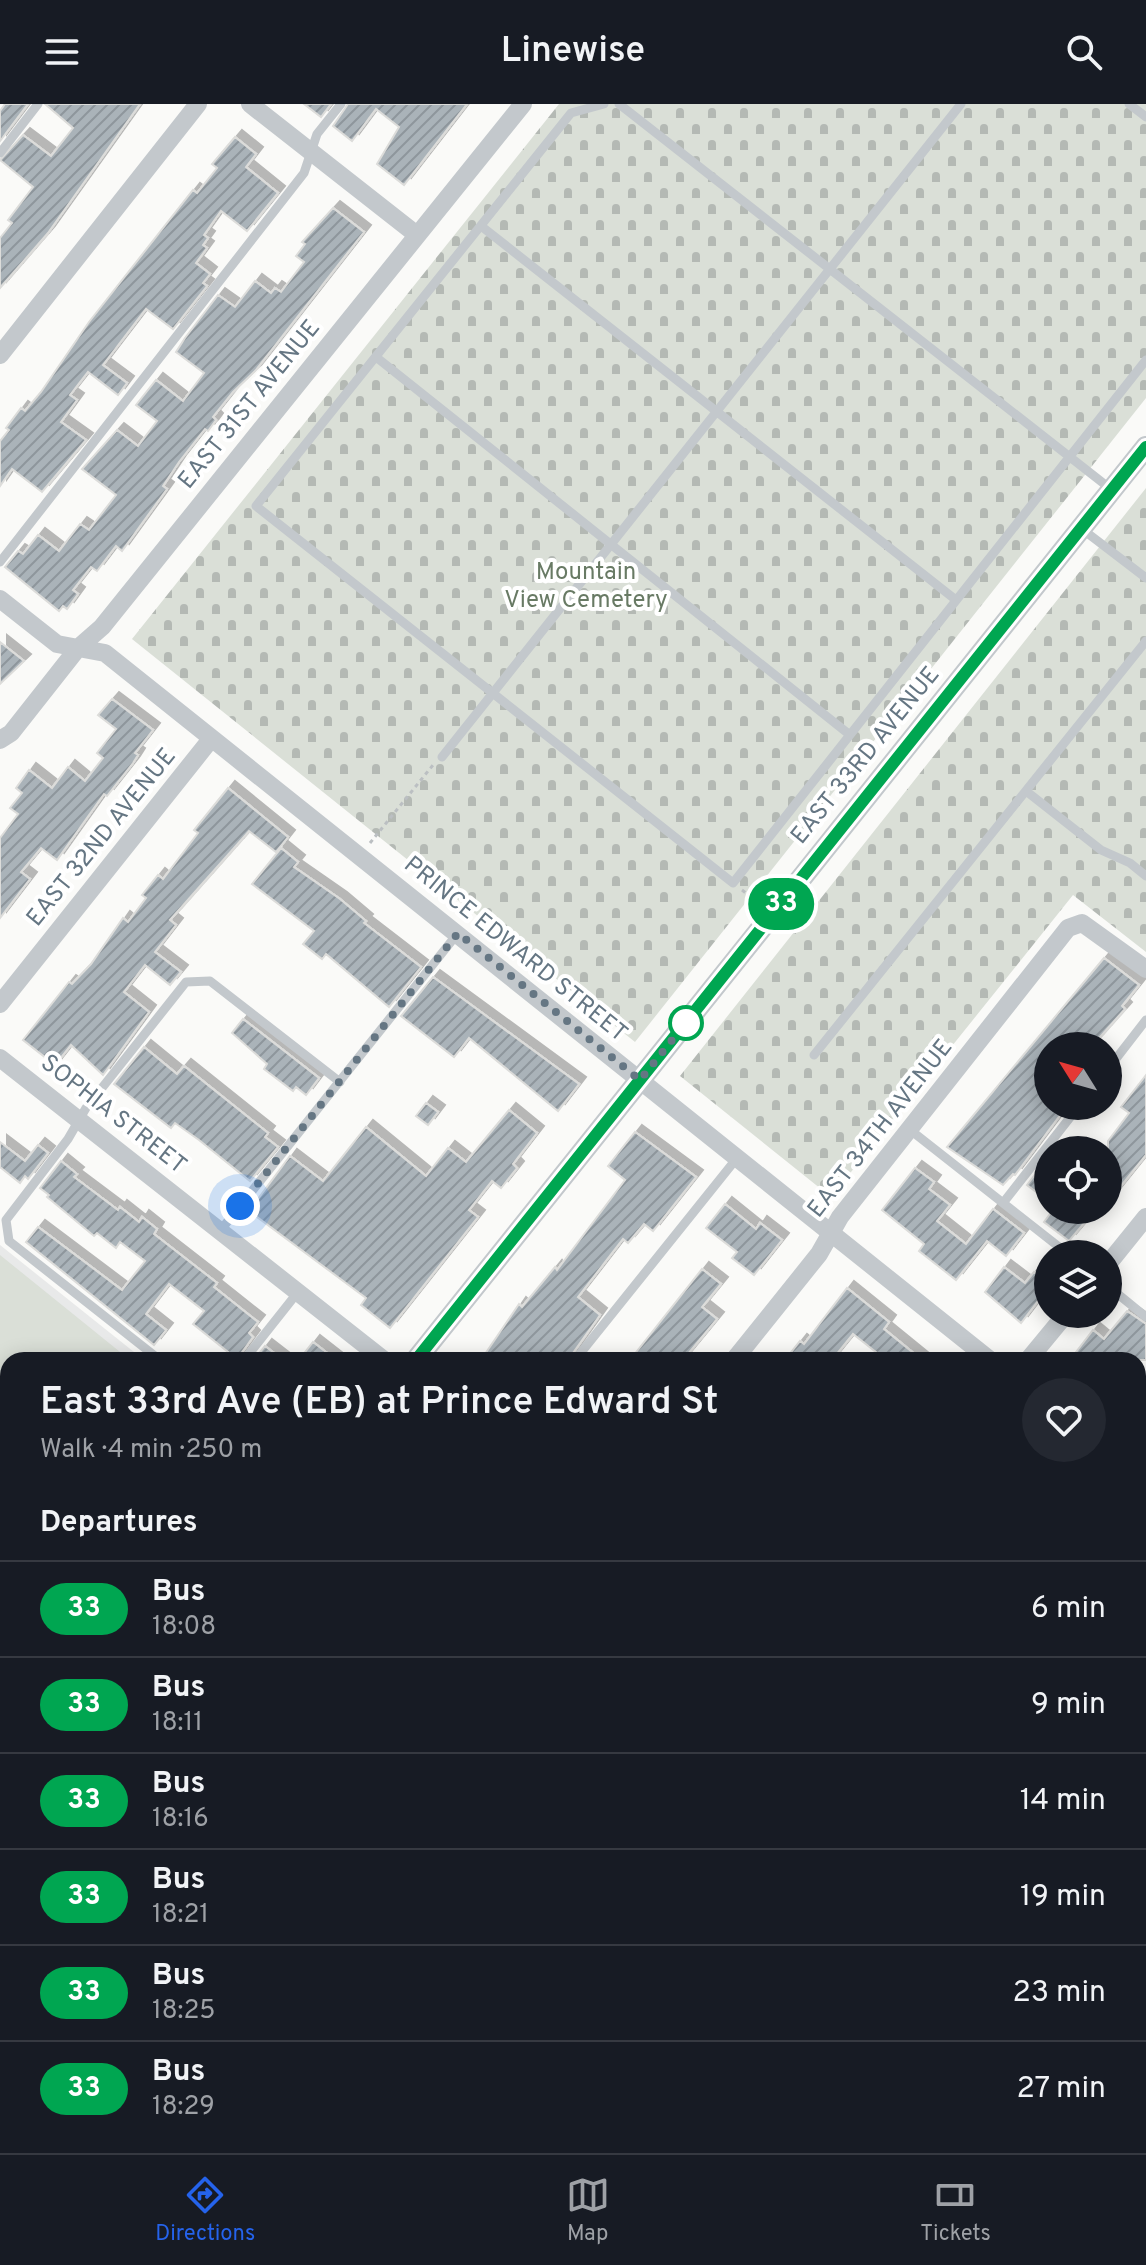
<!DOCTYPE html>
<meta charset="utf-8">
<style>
body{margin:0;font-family:Overpass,sans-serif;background:#242831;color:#f1f3f6;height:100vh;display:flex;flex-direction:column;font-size:30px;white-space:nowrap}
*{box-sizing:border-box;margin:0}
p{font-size:26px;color:#9ea1a6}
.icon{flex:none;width:44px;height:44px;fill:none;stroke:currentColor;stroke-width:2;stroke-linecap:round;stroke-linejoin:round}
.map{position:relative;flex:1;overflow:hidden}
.sheet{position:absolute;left:0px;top:1248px;width:1146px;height:802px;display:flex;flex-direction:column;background:#171b24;border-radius:24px 24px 0 0;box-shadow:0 4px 20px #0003}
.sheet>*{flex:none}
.badge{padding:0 16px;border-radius:26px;font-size:28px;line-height:52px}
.needle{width:52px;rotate:307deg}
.buttons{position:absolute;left:1034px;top:928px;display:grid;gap:16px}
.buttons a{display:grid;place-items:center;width:88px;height:88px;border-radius:50%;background:#171b24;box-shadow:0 4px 20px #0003;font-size:40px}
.you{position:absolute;width:40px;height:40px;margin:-20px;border:6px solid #fff;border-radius:50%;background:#1a73e8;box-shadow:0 0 0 12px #1a73e833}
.map>.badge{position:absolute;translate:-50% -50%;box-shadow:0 0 0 4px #fff}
h2{padding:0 40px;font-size:30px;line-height:72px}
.round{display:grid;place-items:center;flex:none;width:84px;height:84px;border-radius:42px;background:#242831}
.summary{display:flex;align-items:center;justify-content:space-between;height:136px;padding:0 40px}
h1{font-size:38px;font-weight:600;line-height:60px}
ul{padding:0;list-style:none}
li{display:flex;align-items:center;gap:24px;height:96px;padding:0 40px;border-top:2px solid #363941}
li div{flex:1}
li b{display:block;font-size:30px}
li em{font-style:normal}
li .badge{min-width:88px;font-weight:700;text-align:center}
header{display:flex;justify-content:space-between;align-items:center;height:104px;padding:0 40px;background:#171b24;font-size:36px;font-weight:600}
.tab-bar{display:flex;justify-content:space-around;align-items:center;height:112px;border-top:2px solid #363941;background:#171b24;font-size:22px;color:#9ea1a6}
.tab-bar a{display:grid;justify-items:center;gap:4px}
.tab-bar .current{color:#2563eb}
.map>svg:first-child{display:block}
.built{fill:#e8e9e9}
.green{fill:#dadfd7}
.cemetery{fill:url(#cemetery-stones)}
.building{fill:url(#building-hatch);stroke:#dcdcda;stroke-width:2;filter:url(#shadow)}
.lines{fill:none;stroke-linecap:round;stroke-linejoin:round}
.secondary-casing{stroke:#b3babf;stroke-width:26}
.path{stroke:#bbbfc2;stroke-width:3;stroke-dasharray:4 4;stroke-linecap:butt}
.service{stroke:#c3c8cc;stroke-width:9}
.minor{stroke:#c3c8cc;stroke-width:18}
.tertiary{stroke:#c3c8cc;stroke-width:22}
.secondary{stroke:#fff;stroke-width:24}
.line-casing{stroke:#fff;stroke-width:18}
.line{stroke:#00a651;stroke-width:12}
.walk{stroke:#657683;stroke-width:8;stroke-dasharray:0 14.4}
.stop-dot{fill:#fff;stroke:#00a651;stroke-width:4}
.labels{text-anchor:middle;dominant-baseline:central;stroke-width:8;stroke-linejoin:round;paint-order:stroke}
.street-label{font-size:24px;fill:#657683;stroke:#fff}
.park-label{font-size:24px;fill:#687a64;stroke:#fff}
</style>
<header><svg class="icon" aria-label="menu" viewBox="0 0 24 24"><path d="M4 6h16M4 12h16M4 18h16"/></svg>Linewise<svg class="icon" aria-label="search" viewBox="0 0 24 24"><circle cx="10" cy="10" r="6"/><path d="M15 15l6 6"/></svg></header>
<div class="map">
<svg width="1146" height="2049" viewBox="0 0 1146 2049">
<defs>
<pattern id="cemetery-stones" width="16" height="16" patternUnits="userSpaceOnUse" patternTransform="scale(2)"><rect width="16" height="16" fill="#dadfd7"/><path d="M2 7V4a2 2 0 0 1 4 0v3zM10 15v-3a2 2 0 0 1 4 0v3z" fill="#b4b9b4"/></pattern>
<pattern id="building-hatch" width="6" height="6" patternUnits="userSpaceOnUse" patternTransform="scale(2)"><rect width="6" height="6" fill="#aab3b9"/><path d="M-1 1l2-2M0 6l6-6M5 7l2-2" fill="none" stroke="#8e969c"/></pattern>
<filter id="shadow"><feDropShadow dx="7" dy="-7" stdDeviation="0" flood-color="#0004"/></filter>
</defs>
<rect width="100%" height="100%" fill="#fafaf8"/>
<!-- built -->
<path class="built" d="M0,1141L144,1256H8V1612L0,1605Z
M0,1671L8,1678V1736L0,1746Z"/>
<!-- green -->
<path class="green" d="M0,1151L130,1256H8V1327L0,1321Z"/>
<!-- cemetery -->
<path class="cemetery" d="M559,0H1146V294L635,938L132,535Z
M1146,384V848L1073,791L831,1093L680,972Z"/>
<!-- building -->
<path class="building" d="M5,0H28L0,37V7Z
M45,0H140L48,129L0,184V134L12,119L8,116L33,83L0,56L23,31L51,52L73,24Z
M304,0H331L321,13Z
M348,0H467L404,81L377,60L399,23L376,5L352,37L333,22Z
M235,33L256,50L246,63L278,89L247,127L221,107L204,131L208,134L203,141L207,144L196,159L210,170L203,179L207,182L173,225L146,205L103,261L127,279L118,291L88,268L70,291L77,296L61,318L86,336L42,388L12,365L0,382V337L9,326L6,324L21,304L25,307L41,288L89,218L193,86L197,89L217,64L212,60Z
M333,104L364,128L255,267L233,288L213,313L216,316L208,327L205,325L179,358L163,382L167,385L122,447L116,442L97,467L91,463L73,486L78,490L67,505L63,502L59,507L5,463L18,447L23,450L38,431L59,447L80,420L89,426L116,391L82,365L117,326L138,342L157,317L136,301L156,276L183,297L204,269L176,248L185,234L218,191L235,203L255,177L271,189L275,184L281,188L304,158L296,152L305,140L302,138Z
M0,538L24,557L0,580Z
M112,595L153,626L135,649L138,651L133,659L107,692L104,690L57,756L41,744L21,768L30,775L0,814V734L18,710L10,704L22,689L16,684L29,666L52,684L68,663L85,677L103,654L97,649L116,625L98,611Z
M228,684L288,733L276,748L249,727L170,816L176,821L155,848L181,868L170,881L145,861L124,888L149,908L103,971L71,941L55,961L23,936L69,878L72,880L91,860L123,814L128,818L146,794L142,791L158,771L163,775L198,729L194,726Z
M281,744L298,758L294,763L340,795L366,817L364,819L421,863L389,903L326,850L322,855L303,840L314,827L252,780Z
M1104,854L1139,881L1122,902L1125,905L1092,942L1079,935L1073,942H1048V1002H1067L1015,1071L1013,1070L1003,1081L947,1043Z
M433,873L579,980L558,1007L469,934L454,953L401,912Z
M243,915L319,974L306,991L296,983L293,987L264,965L267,960L232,929Z
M144,943L177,970L184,962L268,1029L265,1033L278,1043L250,1077L199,1036L175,1019L171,1024L114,980Z
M1146,971V1051L1108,1098V1037L1129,1009L1121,1003Z
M426,999L438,1008L428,1021L416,1012Z
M509,1006L537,1029L513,1060L517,1064L501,1084L492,1077L469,1106L478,1113L390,1224L361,1201L366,1194L249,1107L290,1052L323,1077L366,1023L426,1072L448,1044L466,1058Z
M635,1028L696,1073L653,1127L644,1120L628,1139L623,1135L578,1193L600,1211L568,1256H481L519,1200L522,1203L555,1163L557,1166L625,1076L608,1062Z
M0,1038L25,1057L38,1041L48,1049L28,1075L25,1072L20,1079L0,1063Z
M1048,1054V1097L1027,1081Z
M61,1057L77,1070L74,1073L118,1106L120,1103L139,1118L142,1113L157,1125L154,1130L217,1179L214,1183L258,1218L249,1229L253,1233L237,1255L193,1220L204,1207L169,1180L146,1210L166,1226L154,1241L26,1138L38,1123L122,1186L145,1157L120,1138L116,1144L97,1129L94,1132L47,1093L49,1091L40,1084Z
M915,1064L934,1078L929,1085L950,1101L937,1117L966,1140L993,1105L1024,1129L1006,1152L987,1137L956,1176L919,1147L924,1140L882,1106Z
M725,1100L756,1125L760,1119L782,1136L754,1171L732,1154L737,1148L706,1124Z
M1053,1106H1070L1085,1118L1069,1137L1044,1118Z
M1004,1163L1025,1179L1034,1168L1048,1179V1184L1021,1219L985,1188Z
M702,1165L721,1180L702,1203L717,1215L683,1256H630Z
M847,1184L889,1218L884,1225L922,1256H886L853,1230L832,1256H785L800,1237L804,1240Z
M1127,1207L1146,1220V1256H1070L1093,1226L1104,1235Z
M313,1238L336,1256H299Z
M265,1242L283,1256H254Z"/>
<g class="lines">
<!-- secondary casing -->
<g class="secondary-casing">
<path id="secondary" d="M0,1635L8,1642
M503,2042L512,2049"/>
</g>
<!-- path -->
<path class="path" d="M370,739L433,661
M742,786L755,796
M152,2049L157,2042"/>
<!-- service -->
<path class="service" d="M604,0L571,9L256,402L733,779L1146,256
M619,0L1112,386
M1129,0L1146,13
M0,49L38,0
M481,122L956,496
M376,253L850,631
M1082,425L1146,474
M0,458L304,69L317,30L341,0
M442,653L961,0
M1026,687L1101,746L1130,759L1146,772
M814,951L1146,537
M1108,965L1146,916
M909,1025L1068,1150
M1003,1099L1079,1002
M220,1127L458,829
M1108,1182L1146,1213
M160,1256L9,1137L6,1116L68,1035L86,1004L186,878L210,877L340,978
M244,1256L298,1188
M575,1256L737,1054
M0,1800L8,1806
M296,2042L305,2049"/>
<!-- minor -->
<path class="minor" d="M250,0L417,131
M0,251L198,0
M0,495L57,540L105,549L990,1256
M0,636L11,629L78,544L102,523L523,0
M0,900L211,635
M0,954L384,1256
M1108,1160L1146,1113
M734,1256L819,1150L840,1113L1068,824L1082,819L1146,865
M1028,1256L1066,1210
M1138,1372L1146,1378
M1138,1505L1146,1495
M1138,1953L1146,1943
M0,1966L8,1973
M91,2042L100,2049
M347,2049L353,2042
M701,2049L706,2042
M1061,2049L1066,2042"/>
<!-- tertiary -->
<path class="tertiary" d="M416,1256L1146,343
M0,1775L8,1765"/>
<!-- secondary -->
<use href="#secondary" class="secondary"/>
</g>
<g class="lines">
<!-- line casing -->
<g class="line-casing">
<path id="line" d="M416,1256L1146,343"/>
</g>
<!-- line -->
<use href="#line" class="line"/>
<!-- walk -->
<path class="walk" d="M240,1102L458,829L640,976L694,909L686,919"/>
</g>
<!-- markers -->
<circle class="stop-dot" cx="686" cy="919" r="16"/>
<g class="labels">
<!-- street labels -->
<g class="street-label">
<text transform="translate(250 301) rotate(-51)">EAST 31ST AVENUE</text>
<text transform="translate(866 652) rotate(-51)">EAST 33RD AVENUE</text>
<text transform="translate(102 734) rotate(-51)">EAST 32ND AVENUE</text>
<text transform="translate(515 846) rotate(39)">PRINCE EDWARD STREET</text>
<text transform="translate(113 1011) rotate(38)">SOPHIA STREET</text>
<text transform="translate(881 1025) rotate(-52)">EAST 34TH AVENUE</text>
</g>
<!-- park labels -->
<g class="park-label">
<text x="586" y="469">Mountain<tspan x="586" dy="28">View Cemetery</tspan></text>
</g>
</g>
</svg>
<div class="buttons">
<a><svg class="needle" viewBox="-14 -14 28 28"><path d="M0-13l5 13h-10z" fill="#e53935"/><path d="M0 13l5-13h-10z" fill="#9ea1a6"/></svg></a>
<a><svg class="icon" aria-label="locate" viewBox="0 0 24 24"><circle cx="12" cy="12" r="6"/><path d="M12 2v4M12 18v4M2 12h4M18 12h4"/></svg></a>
<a><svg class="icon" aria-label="layers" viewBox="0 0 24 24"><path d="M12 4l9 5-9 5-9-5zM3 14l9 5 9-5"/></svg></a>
</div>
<div class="you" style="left:240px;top:1102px"></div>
<b class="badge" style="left:781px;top:800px;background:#00a651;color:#fff">33</b>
<section class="sheet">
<div class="summary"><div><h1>East 33rd Ave (EB) at Prince Edward St</h1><p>Walk · 4 min · 250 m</p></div><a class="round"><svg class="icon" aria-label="heart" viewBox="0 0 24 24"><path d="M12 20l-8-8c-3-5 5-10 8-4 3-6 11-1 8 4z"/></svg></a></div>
<h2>Departures</h2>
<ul>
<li><span class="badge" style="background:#00a651;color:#fff">33</span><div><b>Bus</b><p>18:08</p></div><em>6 min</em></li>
<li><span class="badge" style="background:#00a651;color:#fff">33</span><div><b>Bus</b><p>18:11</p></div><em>9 min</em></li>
<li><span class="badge" style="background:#00a651;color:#fff">33</span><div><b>Bus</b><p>18:16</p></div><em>14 min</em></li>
<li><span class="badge" style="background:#00a651;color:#fff">33</span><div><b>Bus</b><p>18:21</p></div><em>19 min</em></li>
<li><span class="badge" style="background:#00a651;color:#fff">33</span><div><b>Bus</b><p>18:25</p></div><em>23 min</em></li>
<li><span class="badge" style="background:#00a651;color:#fff">33</span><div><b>Bus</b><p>18:29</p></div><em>27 min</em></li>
</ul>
</section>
</div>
<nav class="tab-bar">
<a class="current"><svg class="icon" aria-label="directions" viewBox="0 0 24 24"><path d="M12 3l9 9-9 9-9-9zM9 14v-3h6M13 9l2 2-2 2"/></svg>Directions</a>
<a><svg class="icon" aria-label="map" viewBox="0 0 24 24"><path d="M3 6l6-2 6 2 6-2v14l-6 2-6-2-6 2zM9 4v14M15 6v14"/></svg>Map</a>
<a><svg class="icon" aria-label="tickets" viewBox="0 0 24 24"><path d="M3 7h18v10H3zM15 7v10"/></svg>Tickets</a>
</nav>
